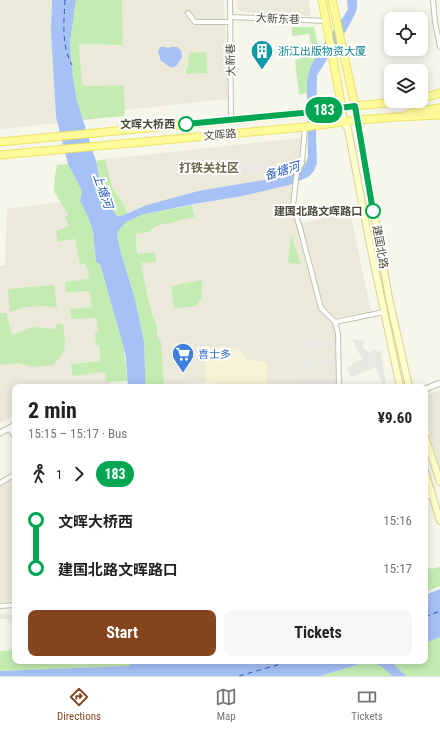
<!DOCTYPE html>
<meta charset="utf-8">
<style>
body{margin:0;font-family:"Roboto Condensed","Noto Sans SC",sans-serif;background:#f6f6f6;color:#222;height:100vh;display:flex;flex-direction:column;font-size:15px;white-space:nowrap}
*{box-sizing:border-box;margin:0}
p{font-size:13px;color:#767676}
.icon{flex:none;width:22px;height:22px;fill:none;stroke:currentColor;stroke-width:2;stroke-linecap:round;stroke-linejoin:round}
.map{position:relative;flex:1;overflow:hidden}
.details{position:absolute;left:12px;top:384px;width:416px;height:280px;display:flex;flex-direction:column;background:#fff;border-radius:8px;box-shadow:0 2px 10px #0003}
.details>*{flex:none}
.badge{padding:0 8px;border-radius:13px;font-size:14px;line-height:26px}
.tools{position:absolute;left:384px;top:12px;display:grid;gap:8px}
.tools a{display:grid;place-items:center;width:44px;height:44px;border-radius:8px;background:#fff;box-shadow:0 2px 10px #0003;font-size:20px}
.map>.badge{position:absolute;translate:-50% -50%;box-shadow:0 0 0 2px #fff}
.legs{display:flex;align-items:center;gap:6px;height:44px;padding:0 16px;font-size:13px}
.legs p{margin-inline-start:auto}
.head{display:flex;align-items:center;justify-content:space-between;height:68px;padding:0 16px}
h1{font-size:22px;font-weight:700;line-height:30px}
.action{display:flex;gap:8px;margin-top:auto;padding:8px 16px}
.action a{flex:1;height:46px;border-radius:8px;background:#85461e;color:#fff;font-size:16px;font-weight:700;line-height:46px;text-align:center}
.action a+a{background:#f6f6f6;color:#222}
ul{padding:0 16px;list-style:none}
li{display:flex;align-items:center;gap:14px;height:48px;font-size:15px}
li i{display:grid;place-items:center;width:6px;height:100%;margin:0 5px;background:currentColor}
li i::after{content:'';width:10px;height:10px;margin:-5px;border:3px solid;border-radius:50%;background:#fff}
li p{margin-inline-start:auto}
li:first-child i{background:linear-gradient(#0000 50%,currentColor 0)}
li:last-child i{background:linear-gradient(currentColor 50%,#0000 0)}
.menu{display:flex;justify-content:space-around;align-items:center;height:56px;border-top:1px solid #e0e0e0;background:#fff;font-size:11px;color:#767676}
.menu a{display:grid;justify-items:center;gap:2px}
.menu .active{color:#85461e}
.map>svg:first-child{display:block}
.residential{fill:#ebe9d9}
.commercial{fill:#f8f2d6}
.green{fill:#c4ecb2}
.parking{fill:#e8e7e2}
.water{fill:#a5c1f5}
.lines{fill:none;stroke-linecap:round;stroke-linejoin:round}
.ferry{stroke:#295cc0;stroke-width:1;stroke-dasharray:5 4;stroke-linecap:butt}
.minor-casing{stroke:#c3c1ad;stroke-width:6}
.tertiary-casing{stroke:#c3c1ad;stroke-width:7}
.secondary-casing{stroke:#d6d496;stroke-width:8}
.primary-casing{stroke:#ebe364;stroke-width:9}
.minor{stroke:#fff;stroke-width:4}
.tertiary{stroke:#fff;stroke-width:5}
.secondary{stroke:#ffc;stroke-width:6}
.primary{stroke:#fffb9b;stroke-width:7}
.line-1-casing{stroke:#fff;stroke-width:9}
.line-1{stroke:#00a651;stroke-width:6}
.stop-1-dot{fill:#fff;stroke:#00a651;stroke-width:2}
.labels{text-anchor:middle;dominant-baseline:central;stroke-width:4;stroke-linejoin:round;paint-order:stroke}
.street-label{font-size:11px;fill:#4b4938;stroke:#fff}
.culture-label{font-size:11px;fill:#0d838f;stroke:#fff;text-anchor:start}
.stop-label{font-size:11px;font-weight:bold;fill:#4b4938;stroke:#fff;text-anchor:end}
.shop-label{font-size:11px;fill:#366cbe;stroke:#fff;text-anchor:start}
.neighbourhood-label{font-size:12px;font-weight:bold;fill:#6f6a4e;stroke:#fff}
.water-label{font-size:12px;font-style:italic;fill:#295cc0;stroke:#fff}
</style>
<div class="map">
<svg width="440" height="676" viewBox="0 0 440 676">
<rect width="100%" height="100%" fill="#f6f6eb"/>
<!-- residential -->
<path class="residential" d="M0,0H52L51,32L56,116L58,123L0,129Z
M122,0H224L228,99L125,110L124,85L85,86L82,84L79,44L123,45Z
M237,0H309L311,16L242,12L238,9Z
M301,138L299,162L295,173L288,176L198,191L147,205L128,213L123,203L113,189L105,159Z
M292,183L291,205L319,308L331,321L335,330L336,336L337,387H266L267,362L247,360L242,354L205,346L206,382L164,386L161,342L157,336V326L152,314L144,279L141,263L154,252L137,254L136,234L149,232L156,226L195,217L192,205L242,196Z
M61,202L68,216L69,226L59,242L75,239L80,265L85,264L89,275V279L66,293L89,291L92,308L72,319L96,318L98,332L95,333L99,345L100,361L71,364L72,376L105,372L106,382H110V387H15V415L0,423V266L5,265L7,209Z
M350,212L371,311L334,318L324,308L301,223Z
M440,390V475L425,415V396L428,394Z
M15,477V601L0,602V486Z"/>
<!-- commercial -->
<path class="commercial" d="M205,346L240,349L247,360L267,362L266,387H233L206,382Z"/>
<!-- green -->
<path class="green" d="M76,0H122L123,45L79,44L82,84L85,86L124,85L125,110L124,116L83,120L77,102L73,78L70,42Z
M292,27H314L319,50L310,68L307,80V93L299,95L295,60L302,58L300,49L308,47V45H310L311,43L309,34L292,36Z
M206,52L207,73L186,74V69L188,66L189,53Z
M105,159L113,189L123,203L128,213L122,216H117C105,200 100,181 96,161Z
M68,164L82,191L80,201L88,217L93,231L96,262L100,264L123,345L128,381L106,382L105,372L72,376L71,364L100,361L99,345H96L95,333L98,332L96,318L72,319L70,309L92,307L89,291L66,293L65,282L88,279L89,275L85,264L80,265L75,239L58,242L56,231L69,226L65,217L68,215L54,191L55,176L57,165Z
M192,205L195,217L156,226L149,232L136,234L137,254L155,252L156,262L141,263L144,279L152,314L157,326V336L161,342L164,387H145V368L144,342L135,299L121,253L117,235V231L126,222L141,215Z
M291,235L301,264L288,263Z
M202,280L201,299L196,306L174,309L171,286Z
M54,285L57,308C41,304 25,306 10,312L8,289Z
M0,313H6L12,335L32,327L55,329L56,324H63L65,343L64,351L60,358L53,365L32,367L19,363L0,365Z
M430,567L431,569L440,567V586L425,592V569Z
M440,637V676H320L371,661H425V643Z
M15,650V661H136L128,666L0,671V651Z"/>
<!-- parking -->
<path class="parking" d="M265,162V164L272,163L273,169L241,174L240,165Z
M315,335V341H334V346H322V348L301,347L302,341Z
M352,339L364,341V343L362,347L371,353L373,349L378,352L379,350L381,352L386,384L383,385L376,367L351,377L347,368L353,366L352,364L363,359L361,355H360Z
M303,360H334V366L303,367Z
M303,379H335V385H323V387H303Z
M15,614V625H12L10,620L8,619H0V615Z"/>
<!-- water -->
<path class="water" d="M52,0H76L70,42L73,78L77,101L96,161L100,180L111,207L117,216H121L147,205L198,191L288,176C300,170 304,170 308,157L307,93V80L310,68L319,50L344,16L348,9L347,0H357V8L354,16L347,29L317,75L316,136L317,163L314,171L308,177L289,185L242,196L194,204L141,215L126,222L118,231L117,235L121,253L135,299L144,342L145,368V387H128L126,358L123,345L100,264L96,262L93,231L88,217L80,201L82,191L68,164L56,117L51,32Z
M160,47H165L168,48L171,47H177L181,51L182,58C180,60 178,64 176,66C170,70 166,63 161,61L160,59V57L158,52Z
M440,589V637L425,643V595Z
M136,661H181L183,662L192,661H390L406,676H392L381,666L370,661L320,676H0V671L128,666Z"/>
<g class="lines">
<!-- ferry -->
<path class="ferry" d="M65,0C64,22 61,45 72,65
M425,617L440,611
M239,676L291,661"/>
<!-- minor casing -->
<g class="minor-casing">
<path id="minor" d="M230,0L231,120
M433,0L435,22L440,47
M188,13L195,22H230
M230,17L326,21
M305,127L302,163L297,171L293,206L300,228L321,308L335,322L338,333L339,387
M335,322L384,312
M9,428L15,437
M0,483L15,474
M425,497L433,495
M0,606L15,605"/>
</g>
<!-- tertiary casing -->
<g class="tertiary-casing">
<path id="tertiary" d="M425,389L440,383
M0,433L15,425"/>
</g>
<!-- secondary casing -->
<g class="secondary-casing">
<path id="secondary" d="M355,106L389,298L409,387
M342,108L344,122L348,129L370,245L400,387
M425,436L440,482
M425,471L440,521"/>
</g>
<!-- primary casing -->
<g class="primary-casing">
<path id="primary" d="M322,0L342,108
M332,0L355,106
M421,99L440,93
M408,114L425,110L440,108
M0,142L231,120L302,113L355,106L409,101
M0,155L305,127L357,120L398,117L440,115"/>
</g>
<!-- minor -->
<use href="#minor" class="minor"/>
<!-- tertiary -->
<use href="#tertiary" class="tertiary"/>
<!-- secondary -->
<use href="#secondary" class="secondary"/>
<!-- primary -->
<use href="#primary" class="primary"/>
</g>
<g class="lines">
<!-- line-1 casing -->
<g class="line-1-casing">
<path id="line-1" d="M186,124L302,113L355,106L373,211"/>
</g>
<!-- line-1 -->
<use href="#line-1" class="line-1"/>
</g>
<!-- icons -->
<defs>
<g id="building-pin" transform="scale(1.15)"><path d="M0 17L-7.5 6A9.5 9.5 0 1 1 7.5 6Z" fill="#0f9aa8" stroke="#fff"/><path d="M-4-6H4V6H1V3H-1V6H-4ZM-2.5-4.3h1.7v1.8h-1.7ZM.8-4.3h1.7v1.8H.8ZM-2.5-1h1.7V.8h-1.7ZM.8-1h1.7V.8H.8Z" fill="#fff"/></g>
<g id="supermarket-pin" transform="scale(1.15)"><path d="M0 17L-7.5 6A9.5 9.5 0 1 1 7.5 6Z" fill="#3f7fe0" stroke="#fff"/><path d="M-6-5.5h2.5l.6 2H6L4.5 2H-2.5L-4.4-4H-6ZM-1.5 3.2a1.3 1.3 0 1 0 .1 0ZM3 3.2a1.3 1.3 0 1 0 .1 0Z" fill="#fff"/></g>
</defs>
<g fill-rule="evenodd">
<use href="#building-pin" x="262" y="51"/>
<use href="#supermarket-pin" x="183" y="354"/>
</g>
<!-- markers -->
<g class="stop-1-dot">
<circle cx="186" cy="124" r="7"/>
<circle cx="373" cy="211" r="7"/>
</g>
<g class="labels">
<!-- street labels -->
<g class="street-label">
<text transform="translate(278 19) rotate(3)">大新东巷</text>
<text transform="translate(231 60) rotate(-91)">大新巷</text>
<text transform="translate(220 135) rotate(-5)">文晖路</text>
<text transform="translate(380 247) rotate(80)">建国北路</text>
</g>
<!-- culture labels -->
<g class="culture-label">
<text x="278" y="51">浙江出版物资大厦</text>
</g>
<!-- stop labels -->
<g class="stop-label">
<text x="175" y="124">文晖大桥西</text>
<text x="362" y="211">建国北路文晖路口</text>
</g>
<!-- shop labels -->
<g class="shop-label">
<text x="198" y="354">喜士多</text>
</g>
<!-- neighbourhood labels -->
<g class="neighbourhood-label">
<text x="209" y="168">打铁关社区</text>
</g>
<!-- water labels -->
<g class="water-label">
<text transform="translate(282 171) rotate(-17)">备塘河</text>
<text transform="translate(103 191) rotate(71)">上塘河</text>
</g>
</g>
</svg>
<div class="tools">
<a><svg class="icon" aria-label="locate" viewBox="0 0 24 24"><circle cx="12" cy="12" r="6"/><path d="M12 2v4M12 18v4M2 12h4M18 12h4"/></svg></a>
<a><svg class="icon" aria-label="layers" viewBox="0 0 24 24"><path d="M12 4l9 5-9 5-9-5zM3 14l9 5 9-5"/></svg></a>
</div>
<b class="badge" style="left:324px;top:110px;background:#00a651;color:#fff">183</b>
<section class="details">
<div class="head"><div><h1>2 min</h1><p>15:15 – 15:17 · Bus</p></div><b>¥9.60</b></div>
<div class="legs"><svg class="icon" aria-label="walk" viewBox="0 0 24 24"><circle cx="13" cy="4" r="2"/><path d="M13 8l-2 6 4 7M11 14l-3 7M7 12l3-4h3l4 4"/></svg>1<svg class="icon" aria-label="forward" viewBox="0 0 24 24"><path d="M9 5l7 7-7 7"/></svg><b class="badge" style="background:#00a651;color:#fff">183</b></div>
<ul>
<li><i style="color:#00a651"></i><b>文晖大桥西</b><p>15:16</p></li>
<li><i style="color:#00a651"></i><b>建国北路文晖路口</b><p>15:17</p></li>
</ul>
<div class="action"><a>Start</a><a>Tickets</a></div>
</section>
</div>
<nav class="menu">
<a class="active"><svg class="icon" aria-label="directions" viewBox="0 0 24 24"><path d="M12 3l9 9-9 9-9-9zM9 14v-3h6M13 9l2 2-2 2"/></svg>Directions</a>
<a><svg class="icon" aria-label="map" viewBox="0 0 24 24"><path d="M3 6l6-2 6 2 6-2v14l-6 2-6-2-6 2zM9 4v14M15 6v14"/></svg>Map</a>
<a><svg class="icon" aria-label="tickets" viewBox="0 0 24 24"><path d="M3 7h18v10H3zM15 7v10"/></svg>Tickets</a>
</nav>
